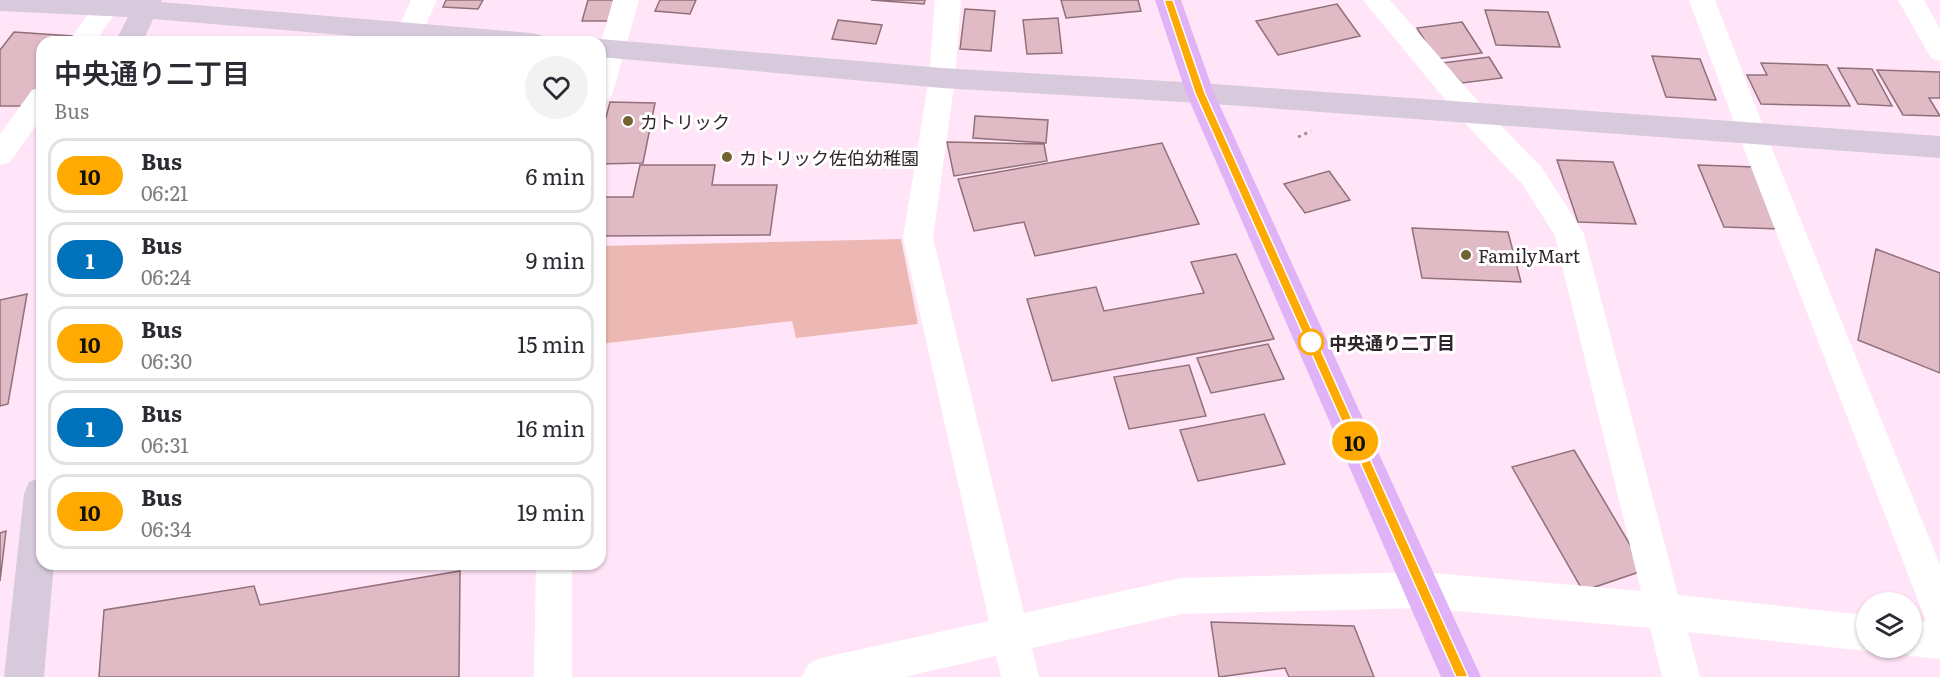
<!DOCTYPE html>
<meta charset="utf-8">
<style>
body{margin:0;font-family:Literata,"Noto Sans JP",serif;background:#f2f2f3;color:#2b2b33;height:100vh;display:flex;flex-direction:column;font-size:22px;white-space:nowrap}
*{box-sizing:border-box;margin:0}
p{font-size:20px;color:#7c7c81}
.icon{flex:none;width:33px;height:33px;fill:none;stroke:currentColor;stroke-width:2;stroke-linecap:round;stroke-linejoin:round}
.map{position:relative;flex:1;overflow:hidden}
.sheet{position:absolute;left:36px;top:36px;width:570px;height:534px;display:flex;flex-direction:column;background:#fff;border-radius:18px;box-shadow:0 2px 4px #0004}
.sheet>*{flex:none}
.badge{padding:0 12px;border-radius:20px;font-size:21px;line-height:39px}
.fabs{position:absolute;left:1856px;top:592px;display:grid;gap:12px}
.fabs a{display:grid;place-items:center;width:66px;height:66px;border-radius:50%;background:#fff;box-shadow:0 2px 4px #0004;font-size:30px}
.map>.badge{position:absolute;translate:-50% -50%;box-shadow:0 0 0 3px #fff}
.round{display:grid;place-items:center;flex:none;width:63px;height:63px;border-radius:32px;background:#f2f2f3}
.headline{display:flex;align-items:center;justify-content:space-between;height:102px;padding:0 18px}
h1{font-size:28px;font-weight:600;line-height:45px}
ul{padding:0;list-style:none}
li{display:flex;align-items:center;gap:18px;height:75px;margin:0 12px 9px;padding:0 6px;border:3px solid #e1e1e2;border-radius:18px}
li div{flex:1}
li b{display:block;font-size:22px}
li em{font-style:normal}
li .badge{min-width:66px;font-weight:700;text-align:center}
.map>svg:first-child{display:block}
.green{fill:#edb8b4}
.building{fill:#e0bac4;stroke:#917079;stroke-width:1.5}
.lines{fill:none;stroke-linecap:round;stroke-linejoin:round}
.path{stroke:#9e8b98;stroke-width:3;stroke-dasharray:3 4;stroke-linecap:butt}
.street{fill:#fff;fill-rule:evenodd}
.secondary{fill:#d8cadd;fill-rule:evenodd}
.highway{fill:#e0b2f7;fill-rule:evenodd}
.line{fill:#fa0;stroke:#fff;stroke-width:1.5}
.poi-dot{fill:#736331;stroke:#fff;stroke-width:2}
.stop-dot{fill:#fff;stroke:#fa0;stroke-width:3}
.labels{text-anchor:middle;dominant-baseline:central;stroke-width:6;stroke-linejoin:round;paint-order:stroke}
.poi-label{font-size:18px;fill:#31252d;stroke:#fff;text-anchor:start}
.stop-label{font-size:18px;font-weight:bold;fill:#31252d;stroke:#fff;text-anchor:start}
</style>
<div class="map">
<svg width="1940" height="677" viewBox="0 0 1940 677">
<rect width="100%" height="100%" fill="#ffe5f7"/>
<!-- green -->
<path class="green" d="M901,239L918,324L796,338L792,321L600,344V246Z"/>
<!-- building -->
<path class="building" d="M446,0H483L478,9L443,7Z
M588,0H617L611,21H582Z
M660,0H696L690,14L655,11Z
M871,0H925L924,4Z
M1061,0H1138L1141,11L1066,18Z
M1337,4L1360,36L1278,55L1256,21Z
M965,9L995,11L991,51L960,49Z
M1485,10L1548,12L1560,47L1496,45Z
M1058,18L1062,53L1027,54L1023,20Z
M838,20L882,25L876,44L832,39Z
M1462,22L1482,53L1436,59L1417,28Z
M14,32L72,36L68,42H42V81L25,106H0V50Z
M1652,56L1700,59L1716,100L1666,97Z
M1489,57L1502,78L1462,83L1442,63Z
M1761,63L1827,65L1850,106L1761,104L1747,75H1767Z
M1838,68L1872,69L1892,106L1858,104Z
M1877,70L1940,72V98H1929L1940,116L1903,115Z
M610,102L655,103L643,163L600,164V140Z
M975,116L1048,120L1046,143L973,138Z
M947,142L1044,144L1047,161L954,176Z
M1162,143L1199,224L1035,256L1024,222L974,231L958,179Z
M1557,160L1613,162L1636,224L1578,222Z
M640,165H715L712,185H777L770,235L600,236V197H633Z
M1698,165L1755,167L1783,229L1724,227Z
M1329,171L1350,200L1305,213L1284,184Z
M1412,228L1508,232L1521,282L1422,278Z
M1876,249L1940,273V373L1858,340Z
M1236,254L1274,339L1052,381L1027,299L1096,287L1104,311L1204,293L1191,262Z
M27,294L8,404L0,406V300Z
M1268,344L1284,379L1211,393L1197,358Z
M1189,365L1206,416L1129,429L1114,377Z
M1264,414L1285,464L1198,481L1180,430Z
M1574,450L1645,570L1583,591L1512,467Z
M6,531L0,581V533Z
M460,571L459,677H99L104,610L254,586L260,605Z
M1211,622L1354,626L1374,677H1289L1285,668L1219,677Z"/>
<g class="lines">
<!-- path -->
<path class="path" d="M1298,137L1311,131"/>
<!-- street -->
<path class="street" d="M108,0L115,2L119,8L95,42H68L97,2Z
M411,0H437L418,42H392Z
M613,0H639L613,92L609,99L600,102V46Z
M935,0H961L955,78L933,238L1024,613L1181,578L1422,572L1641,591L1555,236L1523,185L1462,120L1363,0H1390L1482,106L1543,169L1584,234L1678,595L1866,615V648H1874L1866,651L1688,632L1700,677H1662L1650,628L1422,608L1181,614L1032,648L1039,677H1001L996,656L904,677H802L808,664L821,658L989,621L903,238L929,78Z
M1689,0H1715L1772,149L1940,565V659L1911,656L1898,651L1897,648H1911V620L1926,621L1744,149Z
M1898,0H1924L1940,29V61L1931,58Z
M42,87V117L10,162L0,165V134L32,90Z
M536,564H572V677H534Z"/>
<!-- secondary -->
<path class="secondary" d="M0,0H162L161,2L531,33L541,35L545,42H423L153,19L143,42H115L128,17L0,11Z
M600,39L942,68L1200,83L1940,136V158L1200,103L942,88L600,57V42H590Z
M42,477V564H54L44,677H4L24,494L29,482Z"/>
<!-- highway -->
<path class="highway" d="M1155,0H1181L1214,93L1481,677H1441L1186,93Z"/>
</g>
<!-- line -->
<path class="line" d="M1164,0H1173L1205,93L1466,672L1468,677H1456L1195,93Z"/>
<!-- markers -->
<g class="poi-dot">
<circle cx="628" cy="121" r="6"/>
<circle cx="727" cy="157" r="6"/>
<circle cx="1466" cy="255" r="6"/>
</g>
<circle class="stop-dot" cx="1311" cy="342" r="12"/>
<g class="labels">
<!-- poi labels -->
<g class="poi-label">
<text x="640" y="121">カトリック</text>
<text x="739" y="157">カトリック佐伯幼稚園</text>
<text x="1478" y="255">FamilyMart</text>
</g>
<!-- stop labels -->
<g class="stop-label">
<text x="1329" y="342">中央通り二丁目</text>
</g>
</g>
</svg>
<div class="fabs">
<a><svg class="icon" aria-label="layers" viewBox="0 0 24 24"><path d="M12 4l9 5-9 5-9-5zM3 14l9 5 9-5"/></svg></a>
</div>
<b class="badge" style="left:1355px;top:441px;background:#fa0;color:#111">10</b>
<section class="sheet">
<div class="headline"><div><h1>中央通り二丁目</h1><p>Bus</p></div><a class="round"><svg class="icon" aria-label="heart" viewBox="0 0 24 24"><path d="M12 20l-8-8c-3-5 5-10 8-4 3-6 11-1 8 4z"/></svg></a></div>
<ul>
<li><span class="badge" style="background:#fa0;color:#111">10</span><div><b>Bus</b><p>06:21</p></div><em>6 min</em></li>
<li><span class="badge" style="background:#0072bc;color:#fff">1</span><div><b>Bus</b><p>06:24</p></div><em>9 min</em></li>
<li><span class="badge" style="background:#fa0;color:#111">10</span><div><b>Bus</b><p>06:30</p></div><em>15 min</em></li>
<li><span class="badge" style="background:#0072bc;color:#fff">1</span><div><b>Bus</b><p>06:31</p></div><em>16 min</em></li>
<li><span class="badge" style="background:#fa0;color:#111">10</span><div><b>Bus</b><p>06:34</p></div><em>19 min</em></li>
</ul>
</section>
</div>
